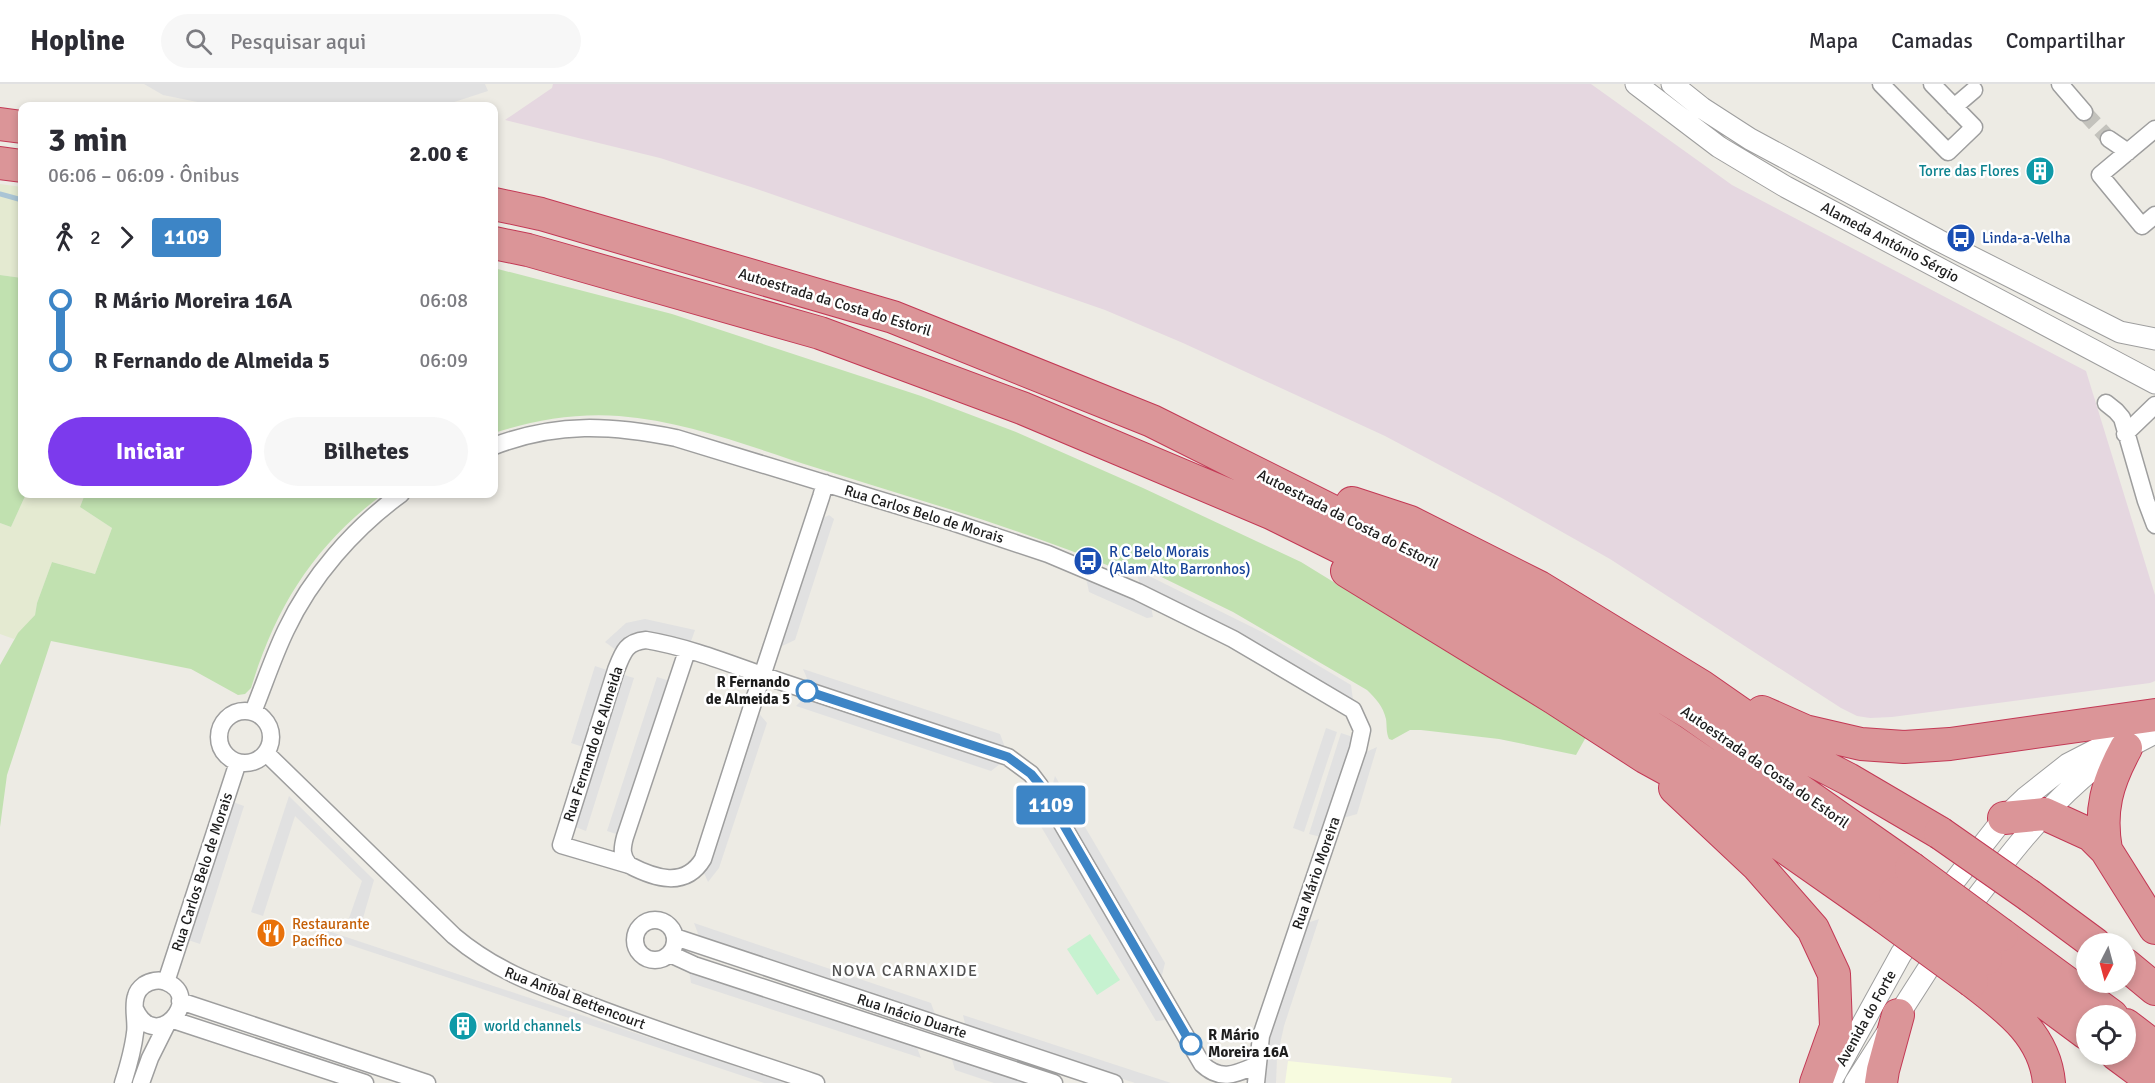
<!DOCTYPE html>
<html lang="pt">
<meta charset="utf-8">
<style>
body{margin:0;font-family:Signika,sans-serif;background:#f7f7f7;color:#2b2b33;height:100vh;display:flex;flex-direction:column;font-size:22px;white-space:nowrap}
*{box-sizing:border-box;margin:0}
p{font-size:20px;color:#7c7c81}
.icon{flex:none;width:33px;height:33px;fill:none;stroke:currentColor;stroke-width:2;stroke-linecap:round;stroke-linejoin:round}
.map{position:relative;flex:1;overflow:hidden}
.drawer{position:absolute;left:18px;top:18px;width:480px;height:396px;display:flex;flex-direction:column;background:#fff;border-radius:12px;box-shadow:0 3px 9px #0003}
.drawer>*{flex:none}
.badge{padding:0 12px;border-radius:4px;font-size:21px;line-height:39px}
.needle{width:39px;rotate:186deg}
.tools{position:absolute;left:2076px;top:849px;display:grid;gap:12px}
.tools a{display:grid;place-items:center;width:60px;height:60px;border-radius:50%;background:#fff;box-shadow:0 3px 9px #0003;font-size:30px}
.map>.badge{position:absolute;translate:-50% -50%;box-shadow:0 0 0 3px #fff}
.legs{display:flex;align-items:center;gap:9px;height:66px;padding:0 30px;font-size:20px}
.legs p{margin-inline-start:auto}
.overview{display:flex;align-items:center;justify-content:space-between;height:102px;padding:0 30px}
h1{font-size:33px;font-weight:700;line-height:45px}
.primary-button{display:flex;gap:12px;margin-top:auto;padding:12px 30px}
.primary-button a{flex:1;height:69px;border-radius:36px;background:#7c3aed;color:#fff;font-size:24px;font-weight:700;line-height:69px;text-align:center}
.primary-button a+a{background:#f7f7f7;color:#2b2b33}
ul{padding:0 30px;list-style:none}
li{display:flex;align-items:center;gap:21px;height:60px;font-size:22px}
li i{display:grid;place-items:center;width:9px;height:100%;margin:0 8px;background:currentColor}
li i::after{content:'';width:15px;height:15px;margin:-8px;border:4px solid;border-radius:50%;background:#fff}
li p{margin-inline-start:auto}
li:first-child i{background:linear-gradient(#0000 50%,currentColor 0)}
li:last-child i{background:linear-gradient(currentColor 50%,#0000 0)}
header{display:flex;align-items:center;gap:36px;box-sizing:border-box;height:84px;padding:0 30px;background:#fff;border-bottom:2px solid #e1e1e2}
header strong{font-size:28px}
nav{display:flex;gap:33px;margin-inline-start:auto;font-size:21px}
.search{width:420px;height:54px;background:#f7f7f7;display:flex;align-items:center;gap:15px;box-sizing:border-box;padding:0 21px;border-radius:33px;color:#7c7c81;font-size:22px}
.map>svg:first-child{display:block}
.industrial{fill:#e5d7e0}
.education{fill:#f7fbdf}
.farmland{fill:#e4ead1}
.grass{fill:#c1e1b0}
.park{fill:#c6f2d0}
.parking{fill:#e1e1e1}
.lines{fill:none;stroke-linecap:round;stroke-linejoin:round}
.stream{stroke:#aac5d5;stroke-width:5}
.minor-tunnel{stroke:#c3c2bc;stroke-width:16;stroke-dasharray:16 8;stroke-linecap:butt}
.minor-casing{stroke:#9e9e9e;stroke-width:19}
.tertiary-casing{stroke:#9e9e9e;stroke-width:23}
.motorway-casing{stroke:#c33955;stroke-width:34}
.minor{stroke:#fff;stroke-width:16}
.tertiary{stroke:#fff;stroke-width:21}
.motorway{stroke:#db9598;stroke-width:32}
.motorway-bridge-casing{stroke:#c33955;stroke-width:34;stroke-linecap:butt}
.motorway-bridge{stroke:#db9598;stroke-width:32}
.line-1-casing{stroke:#fff;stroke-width:14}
.line-1{stroke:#3d85c6;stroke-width:9}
.stop-1-dot{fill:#fff;stroke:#3d85c6;stroke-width:3}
.labels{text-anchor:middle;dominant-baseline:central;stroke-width:5;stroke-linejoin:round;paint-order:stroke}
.culture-label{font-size:15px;fill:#0d838f;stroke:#fff;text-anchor:end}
.transit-label{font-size:15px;fill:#164399;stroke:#fff;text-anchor:start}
.street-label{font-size:15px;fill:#1d1d1d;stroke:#fff}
.stop-label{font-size:15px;font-weight:bold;fill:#1d1d1d;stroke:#fff;text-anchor:end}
.food-label{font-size:15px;fill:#c56008;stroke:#fff;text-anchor:start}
.neighbourhood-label{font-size:16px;letter-spacing:1.5px;fill:#505050;stroke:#fff}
</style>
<header>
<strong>Hopline</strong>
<div class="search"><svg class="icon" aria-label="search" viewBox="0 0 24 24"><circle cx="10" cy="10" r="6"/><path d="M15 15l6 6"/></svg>Pesquisar aqui</div>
<nav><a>Mapa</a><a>Camadas</a><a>Compartilhar</a></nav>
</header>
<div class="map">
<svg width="2155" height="999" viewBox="0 0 2155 999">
<rect width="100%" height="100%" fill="#edebe4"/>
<!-- industrial -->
<path class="industrial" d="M553,0H1591L1732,101L2086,287L2155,511V597L2150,599L1892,633L1870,634L1857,632L1841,624L1610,475L1500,413L1385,352L1183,259L1105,226L751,103L660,74L505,36L552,4Z"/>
<!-- education -->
<path class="education" d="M1288,977L1452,994L1451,999H1285Z"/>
<!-- farmland -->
<path class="farmland" d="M0,100L22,103V194L0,191Z
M26,410H85L80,423L112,444L95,490L52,478L37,519L35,531L14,555L0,550V439L11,443Z"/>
<!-- grass -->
<path class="grass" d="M494,184L672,230L921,312L1016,348L1143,404L1301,478L1586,653L1576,671L1499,655L1421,646H1410L1392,656L1389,655C1386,648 1387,642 1386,635C1383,622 1376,615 1367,606L1233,528L1143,484L1128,490C1027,446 921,417 817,384C753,364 687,337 619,332C575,329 535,336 494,349Z
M0,191L22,194V410H26L11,443L0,439Z
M85,410H92L102,414L103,410H383C314,462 276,522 251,604L245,610L238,611L191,585L51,557L7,691L0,743V581L18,549L35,531L37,519L52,478L95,490L112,444L80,423Z"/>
<!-- park -->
<path class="park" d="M1090,850L1120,896L1097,911L1067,865Z"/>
<!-- parking -->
<path class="parking" d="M144,0H485L488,7L442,22H217L163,11Z
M829,431L834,435L795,556L780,563L822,435Z
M1143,489L1262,548L1351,601L1353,616L1217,537L1140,500L1137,491Z
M1086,494L1151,522L1153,533L1147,534L1089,508Z
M645,535L695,546L690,560L616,566L605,558L626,539Z
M595,582L607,586L583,663L571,659Z
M803,585L1000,650L1006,666L809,599Z
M621,590L634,594L586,747L573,742Z
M657,593L670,597L619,751L607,747Z
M804,614L1000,680L991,687L796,622Z
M757,627L767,639L719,784L708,798L704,789Z
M1326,644L1337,648L1304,748L1293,744Z
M1341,649L1353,653L1321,753L1309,750Z
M1377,663L1357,730L1343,734L1364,669Z
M1055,692L1165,879L1161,895L1052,703Z
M289,712L374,796L361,841L348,837L362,797L295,732L263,832L251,828Z
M233,718L244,722L200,860L188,856Z
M1044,725L1166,936L1156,937L1033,729Z
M1319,835L1284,942L1277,974L1276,999H1265L1267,971L1272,946L1307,839Z
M694,839L931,919L936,933L700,855Z
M327,847H328L786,999H764L332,855Z
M689,886L916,961L921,974L691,899Z
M963,931L1171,999H1135L966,944Z
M951,972L1032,999H994L955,986Z"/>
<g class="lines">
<!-- stream -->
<path class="stream" d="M0,110L22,116"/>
<!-- minor-tunnel -->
<path class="minor-tunnel" d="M2084,28L2109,55"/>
<!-- minor casing -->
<g class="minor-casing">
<path id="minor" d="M1881,0L1948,68L1974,43L1932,0
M2060,0L2084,28
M1954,23L1974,6
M2155,45L2100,91L2142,142L2155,131
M2109,55L2128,68
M2106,319L2116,327L2122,334L2146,417L2155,441
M2125,350L2155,321
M494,362C557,338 611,341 676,354L952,438L1048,470L1138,508L1233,555L1353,626L1362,646L1358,665L1261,952L1256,999
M825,399L821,413L762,592L755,613L703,775C685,805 654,794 629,781L561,761L616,586C623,568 626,558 646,556C694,564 740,584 785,599L1008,673L1031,690L1040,702L1202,980C1221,998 1236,990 1257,981
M219 653a26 26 0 1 1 52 0a26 26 0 1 1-52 0Z
M253,628C264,601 273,573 286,546C311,493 354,444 401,410
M266,669L454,852C498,889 542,903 595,923C668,951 742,974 816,999
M629,781C621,772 622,764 625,753L687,567
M635 856a20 20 0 1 1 40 0a20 20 0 1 1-40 0Z
M675,853L1114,999
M670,870L694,881L1054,999
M166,898L238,678
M180,917L427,999
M173,936L365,999
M123,999C128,983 133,966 135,949C137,938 132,923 136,912C137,908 140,904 144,901C150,897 159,895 166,898C205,913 156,971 135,925
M141,999L150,974L167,940"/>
</g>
<!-- tertiary casing -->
<g class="tertiary-casing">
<path id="tertiary" d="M1636,0L1719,63L1786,103L2155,299
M1672,0L1702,24L1750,55L1938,156L2120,248L2155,255
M1937,819L2004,734L2025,714L2068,680L2136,645
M1961,834C1998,786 2034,736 2081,695C2102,676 2130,662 2155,649
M1830,999L1901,870L1919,845
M1855,999L1944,860"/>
</g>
<!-- motorway casing -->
<g class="motorway-casing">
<path id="motorway" d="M0,40L22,43
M0,79L22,82
M494,120L541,130L893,233L1152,337L1406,464L1548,542L1688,628L1911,784
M494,159L528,166L820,249L1022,324L1271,429L1392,489L1534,569L1670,655L1895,809
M1352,419L1410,438L1539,503L1701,602L1796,668L1848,695L1940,749
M1347,487L1554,614L1645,673L1696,701L1883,832
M1762,628L1805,647L1861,660L1904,663L1950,660L2155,631
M1675,704L1757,781L1813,845L1834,890L1836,943L1816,999
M2004,734L2045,730L2091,751L2106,766L2155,844
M2106,766C2099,726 2107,699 2126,664
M2030,812L2095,860
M2002,851L2112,932
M1986,875L2086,949
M2126,881L2155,905
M1972,897C2007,924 2045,951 2049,999
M2126,941L2155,963
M2116,970L2155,999
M1881,999L1883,986L1898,931"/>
</g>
<!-- minor -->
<use href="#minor" class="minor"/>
<!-- tertiary -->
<use href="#tertiary" class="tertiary"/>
<!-- motorway -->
<use href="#motorway" class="motorway"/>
<!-- motorway-bridge casing -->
<g class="motorway-bridge-casing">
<path id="motorway-bridge" d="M1940,749L2030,812
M1911,784L2002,851
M1895,809L1986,875
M1883,832L1972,897"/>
</g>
<!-- motorway-bridge -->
<use href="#motorway-bridge" class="motorway-bridge"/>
</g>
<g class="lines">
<!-- line-1 casing -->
<g class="line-1-casing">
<path id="line-1" d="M807,607L1008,673L1031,690L1041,702L1191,960"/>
</g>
<!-- line-1 -->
<use href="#line-1" class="line-1"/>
</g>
<!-- icons -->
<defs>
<g id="building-disc" transform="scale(1.5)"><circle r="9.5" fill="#0f9aa8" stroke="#fff"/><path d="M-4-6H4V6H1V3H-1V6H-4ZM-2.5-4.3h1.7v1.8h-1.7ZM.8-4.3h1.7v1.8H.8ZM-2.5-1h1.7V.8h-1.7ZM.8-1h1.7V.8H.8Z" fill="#fff"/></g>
<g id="bus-disc" transform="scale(1.5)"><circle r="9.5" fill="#1a4fb4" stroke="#fff"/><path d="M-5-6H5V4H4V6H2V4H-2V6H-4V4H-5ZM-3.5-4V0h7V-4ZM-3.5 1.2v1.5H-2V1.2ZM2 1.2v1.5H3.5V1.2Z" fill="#fff"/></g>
<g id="restaurant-disc" transform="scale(1.5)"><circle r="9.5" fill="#e8710a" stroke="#fff"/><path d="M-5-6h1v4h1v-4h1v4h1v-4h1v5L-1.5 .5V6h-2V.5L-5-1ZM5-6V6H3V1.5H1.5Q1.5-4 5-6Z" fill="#fff"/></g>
</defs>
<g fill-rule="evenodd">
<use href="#building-disc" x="2040" y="87"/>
<use href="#bus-disc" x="1961" y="154"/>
<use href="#bus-disc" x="1088" y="477"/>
<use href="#restaurant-disc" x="271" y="849"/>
<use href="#building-disc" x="463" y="942"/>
</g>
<!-- markers -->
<g class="stop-1-dot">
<circle cx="807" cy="607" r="10"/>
<circle cx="1191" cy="960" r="10"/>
</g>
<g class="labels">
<!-- culture labels -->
<g class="culture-label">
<text x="2019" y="87">Torre das Flores</text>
<text x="484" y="942" text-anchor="start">world channels</text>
</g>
<!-- transit labels -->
<g class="transit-label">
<text x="1982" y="154">Linda-a-Velha</text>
<text x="1109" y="468">R C Belo Morais<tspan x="1109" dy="17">(Alam Alto Barronhos)</tspan></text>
</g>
<!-- street labels -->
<g class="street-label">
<text transform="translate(1890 158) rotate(28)">Alameda António Sérgio</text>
<text transform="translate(835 218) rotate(17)">Autoestrada da Costa do Estoril</text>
<text transform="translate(924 430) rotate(17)">Rua Carlos Belo de Morais</text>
<text transform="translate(1348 435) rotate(27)">Autoestrada da Costa do Estoril</text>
<text transform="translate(593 660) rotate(-72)">Rua Fernando de Almeida</text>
<text transform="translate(1765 683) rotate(35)">Autoestrada da Costa do Estoril</text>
<text transform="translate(202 788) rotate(-72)">Rua Carlos Belo de Morais</text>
<text transform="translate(1316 789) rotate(-71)">Rua Mário Moreira</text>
<text transform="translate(575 914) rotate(21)">Rua Aníbal Bettencourt</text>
<text transform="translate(912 932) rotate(18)">Rua Inácio Duarte</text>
<text transform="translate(1866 934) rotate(-61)">Avenida do Forte</text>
</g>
<!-- stop labels -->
<g class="stop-label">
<text x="790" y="598">R Fernando<tspan x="790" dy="17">de Almeida 5</tspan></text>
<text x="1208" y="951" text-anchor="start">R Mário<tspan x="1208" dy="17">Moreira 16A</tspan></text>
</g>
<!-- food labels -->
<g class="food-label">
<text x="292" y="840">Restaurante<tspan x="292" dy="17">Pacífico</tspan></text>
</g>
<!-- neighbourhood labels -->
<g class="neighbourhood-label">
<text x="905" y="887">NOVA CARNAXIDE</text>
</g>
</g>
</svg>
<div class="tools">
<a><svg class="needle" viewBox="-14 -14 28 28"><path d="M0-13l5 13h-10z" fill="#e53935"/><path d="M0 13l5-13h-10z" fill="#7c7c81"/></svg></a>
<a><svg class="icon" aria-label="locate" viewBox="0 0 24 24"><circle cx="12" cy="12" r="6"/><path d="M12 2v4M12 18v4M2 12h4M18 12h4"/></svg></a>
</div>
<b class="badge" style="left:1051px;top:721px;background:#3d85c6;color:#fff">1109</b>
<section class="drawer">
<div class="overview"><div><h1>3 min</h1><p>06:06 – 06:09 · Ônibus</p></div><b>2.00 €</b></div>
<div class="legs"><svg class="icon" aria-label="walk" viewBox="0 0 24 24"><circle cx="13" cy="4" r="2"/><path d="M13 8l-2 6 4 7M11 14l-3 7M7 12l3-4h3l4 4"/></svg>2<svg class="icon" aria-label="forward" viewBox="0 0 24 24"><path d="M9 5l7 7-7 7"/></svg><b class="badge" style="background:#3d85c6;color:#fff">1109</b></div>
<ul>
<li><i style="color:#3d85c6"></i><b>R Mário Moreira 16A</b><p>06:08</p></li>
<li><i style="color:#3d85c6"></i><b>R Fernando de Almeida 5</b><p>06:09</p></li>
</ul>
<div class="primary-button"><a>Iniciar</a><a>Bilhetes</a></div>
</section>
</div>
